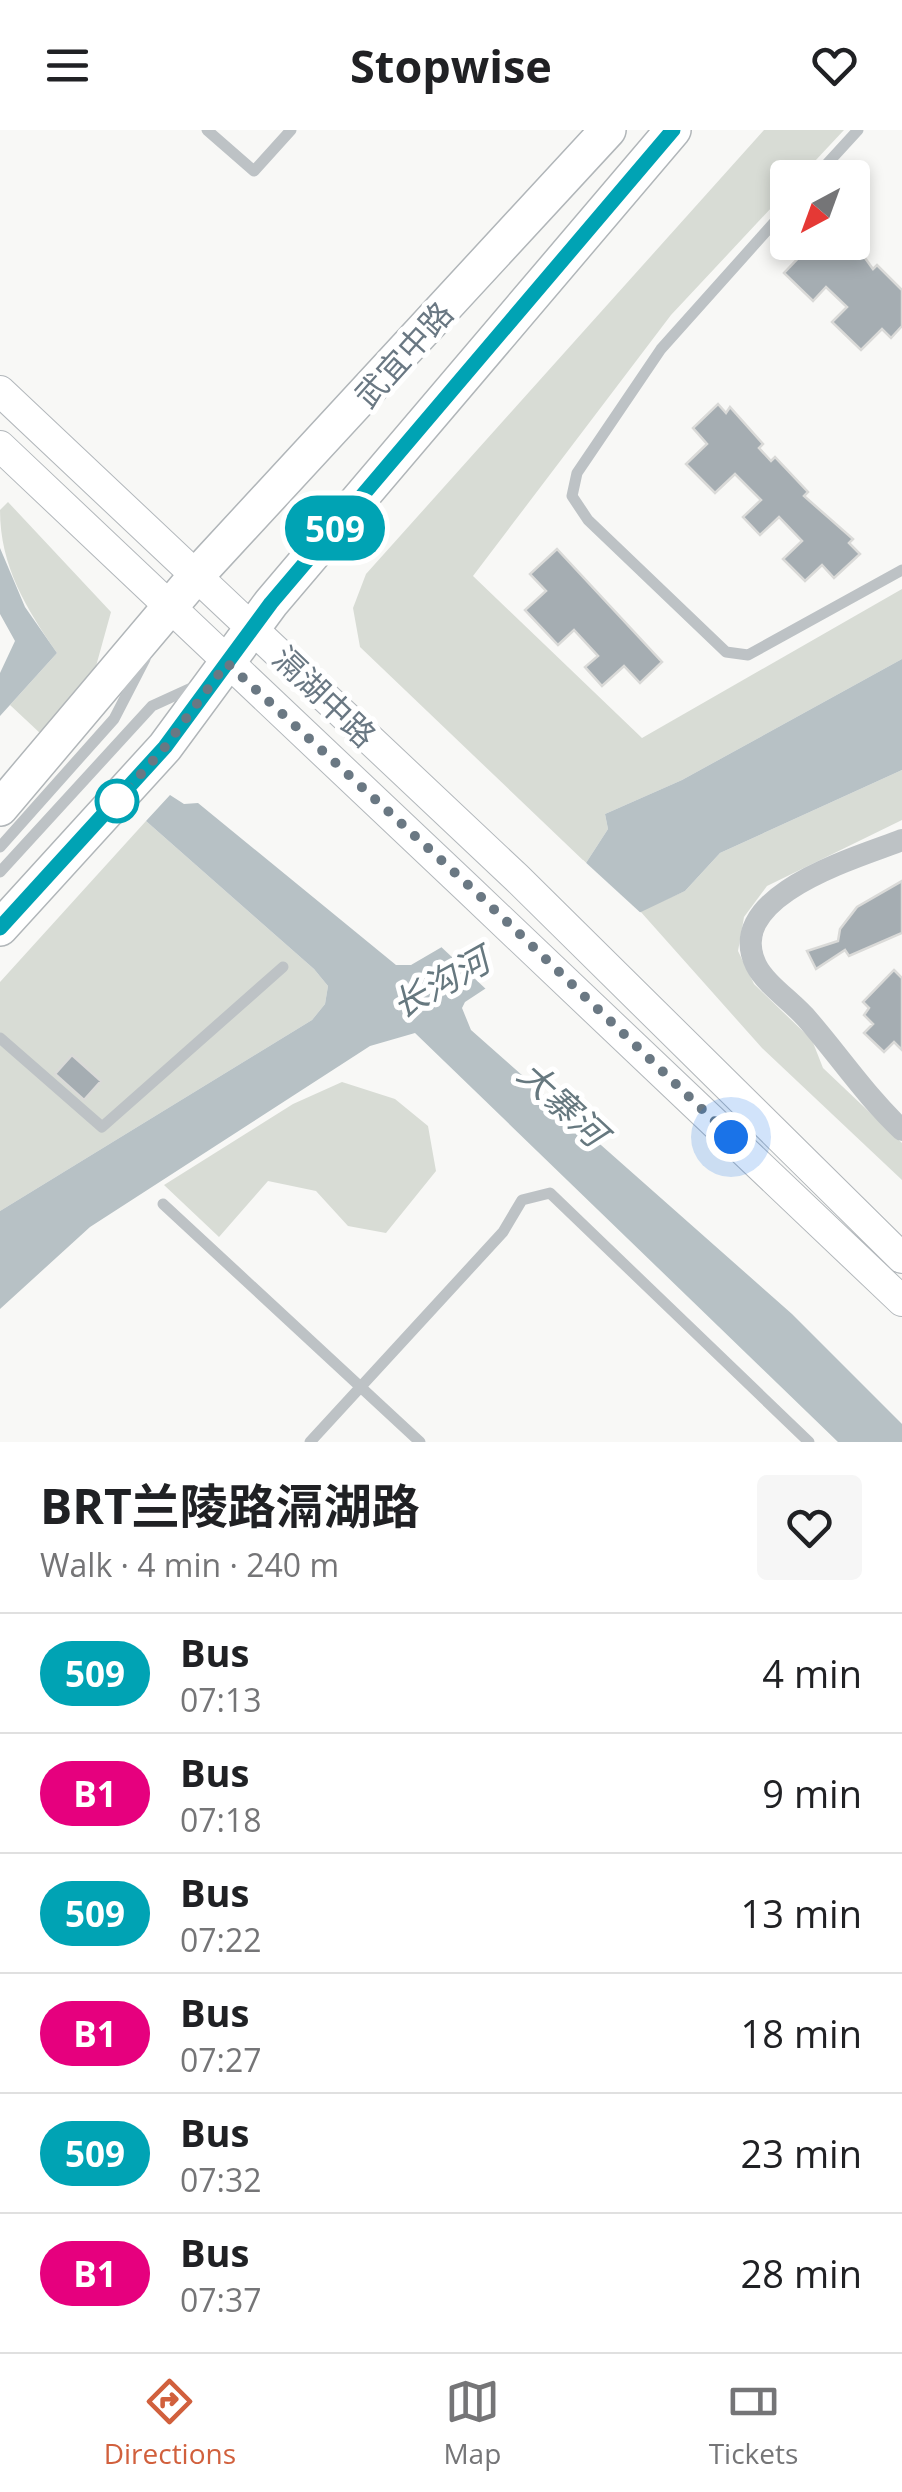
<!DOCTYPE html>
<meta charset="utf-8">
<style>
body{margin:0;font-family:"Open Sans","Noto Sans SC",sans-serif;background:#f6f6f6;color:#202124;height:100vh;display:flex;flex-direction:column;font-size:38px;white-space:nowrap}
*{box-sizing:border-box;margin:0}
p{font-size:32px;color:#757577}
.icon{flex:none;width:55px;height:55px;fill:none;stroke:currentColor;stroke-width:2;stroke-linecap:round;stroke-linejoin:round}
.map{position:relative;height:1312px;overflow:hidden}
.drawer{display:flex;flex-direction:column;background:#fff;flex:1}
.drawer>*{flex:none}
.badge{padding:0 20px;border-radius:32px;font-size:35px;line-height:65px}
.needle{width:65px;rotate:221deg}
.controls{position:absolute;left:770px;top:30px;display:grid;gap:20px}
.controls a{display:grid;place-items:center;width:100px;height:100px;border-radius:10px;background:#fff;box-shadow:0 5px 15px #0003;font-size:50px}
.you{position:absolute;width:50px;height:50px;margin:-25px;border:8px solid #fff;border-radius:50%;background:#1a73e8;box-shadow:0 0 0 15px #1a73e833}
.map>.badge{position:absolute;translate:-50% -50%;box-shadow:0 0 0 5px #fff}
.round{display:grid;place-items:center;flex:none;width:105px;height:105px;border-radius:10px;background:#f6f6f6}
.overview{display:flex;align-items:center;justify-content:space-between;height:170px;padding:0 40px}
h1{font-size:48px;font-weight:700;line-height:75px}
ul{padding:0;list-style:none}
li{display:flex;align-items:center;gap:30px;height:120px;padding:0 40px;border-top:2px solid #e0e0e0}
li div{flex:1}
li b{display:block;font-size:38px}
li em{font-style:normal}
li .badge{min-width:110px;font-weight:700;text-align:center}
header{display:flex;justify-content:space-between;align-items:center;height:130px;padding:0 40px;background:#fff;font-size:45px;font-weight:700}
.dock{display:flex;justify-content:space-around;align-items:center;height:140px;border-top:2px solid #e0e0e0;background:#fff;font-size:28px;color:#757577}
.dock a{display:grid;justify-items:center;gap:5px}
.dock .on{color:#d1603d}
.map>svg:first-child{display:block}
.green{fill:#d8dcd5}
.water{fill:#b7c1c5}
.pier{fill:#f8f8f6}
.building{fill:#a5adb2;stroke:#dadad8;stroke-width:2.5}
.lines{fill:none;stroke-linecap:round;stroke-linejoin:round}
.secondary-casing{stroke:#b2b7bb;stroke-width:32}
.primary-casing{stroke:#b1b6b9;stroke-width:38}
.lane{stroke:#bdc2c5;stroke-width:11}
.street{stroke:#bdc2c5;stroke-width:22}
.secondary{stroke:#fff;stroke-width:30}
.primary{stroke:#fff;stroke-width:35}
.line-casing{stroke:#fff;stroke-width:22}
.line{stroke:#00a3b4;stroke-width:15}
.walk{stroke:#6a7883;stroke-width:10;stroke-dasharray:0 18}
.stop-dot{fill:#fff;stroke:#00a3b4;stroke-width:5}
.labels{text-anchor:middle;dominant-baseline:central;stroke-width:10;stroke-linejoin:round;paint-order:stroke}
.street-label{font-size:32px;fill:#6a7883;stroke:#fff}
.water-label{font-size:35px;font-style:italic;fill:#66787f;stroke:#fff}
</style>
<header><svg class="icon" aria-label="menu" viewBox="0 0 24 24"><path d="M4 6h16M4 12h16M4 18h16"/></svg>Stopwise<svg class="icon" aria-label="heart" viewBox="0 0 24 24"><path d="M12 20l-8-8c-3-5 5-10 8-4 3-6 11-1 8 4z"/></svg></header>
<div class="map">
<svg width="902" height="1312" viewBox="0 0 902 1312">
<rect width="100%" height="100%" fill="#f8f8f6"/>
<!-- green -->
<path class="green" d="M764,0H844L800,47L788,48L787,61L671,185L473,446L642,608L902,459V529L682,650L605,684L608,699L586,733L360,517L353,478L366,444Z
M8,372L111,482L93,547L41,604L10,575L57,523C26,478 0,436 0,380Z
M902,640V690L767,756L744,787L738,821L754,854L812,910L823,938L902,1013V1050L762,918L640,781L685,761L720,723Z
M146,691L314,839L328,856L325,874L312,890L0,1081V852Z
M342,952L395,969L428,996L436,1041L386,1103L348,1096L316,1061L268,1051L219,1107L164,1055L293,974Z"/>
<!-- water -->
<path class="water" d="M0,418L25,477L57,523L0,586V543L15,511L0,484Z
M902,529V640L720,723L685,761L500,849L465,872L462,878L471,900L792,1184L902,1294V1312H838L415,903L370,916L90,1097L0,1179V1081L312,890L325,874L328,856L314,839L146,691L170,665L184,674L198,673L396,835H411L586,733L608,699L605,684L682,650Z"/>
<!-- pier -->
<path class="pier" d="M583,730L643,785L489,862L437,813Z"/>
<!-- building -->
<path class="building" d="M852,110L873,139L877,135L902,160V196L891,208L882,199L861,220L832,192L847,177L826,157L813,171L784,143L806,120L798,112Z
M718,274L726,283L730,277L763,314L759,318L771,331L775,327L808,362L804,366L853,409L849,413L860,424L834,448L822,435L805,451L783,429L802,411L779,387L760,405L743,387L761,370L735,344L715,363L686,334L707,314L693,298Z
M557,419L662,532L640,553L624,536L602,556L585,537L598,526L574,500L558,515L525,480L546,461L530,444Z
M902,751V803L849,826L845,820L816,839L807,821L838,811L840,799L857,777Z
M894,840L902,848V920L894,912L884,922L864,903L873,894L864,885L869,878L863,872Z
M72,925L101,951L84,970L55,944Z"/>
<g class="lines">
<!-- secondary casing -->
<g class="secondary-casing">
<path id="secondary" d="M0,261L517,748L902,1128
M0,316C300,602 603,884 902,1171"/>
</g>
<!-- primary casing -->
<g class="primary-casing">
<path id="primary" d="M0,678L196,446L608,0
M0,798L165,617L271,473L673,0"/>
</g>
<!-- lane -->
<path class="lane" d="M207,0L254,41L291,0
M814,48L858,0
M788,77L661,219L577,343L572,366L588,390L726,522L748,525L902,440
M0,717L114,589L145,529
M0,742L152,576L198,555
M0,908L102,997L283,837
M163,1074L420,1312
M310,1312L503,1102L522,1070L550,1063L809,1312"/>
<!-- street -->
<path class="street" d="M902,710C859,727 722,765 756,835C766,855 793,872 808,890C840,927 866,966 902,1000"/>
<!-- secondary -->
<use href="#secondary" class="secondary"/>
<!-- primary -->
<use href="#primary" class="primary"/>
</g>
<g class="lines">
<!-- line casing -->
<g class="line-casing">
<path id="line" d="M0,798L165,617L271,473L673,0"/>
</g>
<!-- line -->
<use href="#line" class="line"/>
<!-- walk -->
<path class="walk" d="M117,671L165,617L227,533L478,764L731,1007"/>
</g>
<!-- markers -->
<circle class="stop-dot" cx="117" cy="671" r="20"/>
<g class="labels">
<!-- street labels -->
<g class="street-label">
<text transform="translate(403 224) rotate(-48)">武宜中路</text>
<text transform="translate(325 566) rotate(44)">滆湖中路</text>
</g>
<!-- water labels -->
<g class="water-label">
<text transform="translate(440 852) rotate(-29)">长沟河</text>
<text transform="translate(563 973) rotate(43)">大寨河</text>
</g>
</g>
</svg>
<div class="controls">
<a><svg class="needle" viewBox="-14 -14 28 28"><path d="M0-13l5 13h-10z" fill="#e53935"/><path d="M0 13l5-13h-10z" fill="#757577"/></svg></a>
</div>
<div class="you" style="left:731px;top:1007px"></div>
<b class="badge" style="left:335px;top:398px;background:#00a3b4;color:#fff">509</b>
</div>
<section class="drawer">
<div class="overview"><div><h1>BRT兰陵路滆湖路</h1><p>Walk · 4 min · 240 m</p></div><a class="round"><svg class="icon" aria-label="heart" viewBox="0 0 24 24"><path d="M12 20l-8-8c-3-5 5-10 8-4 3-6 11-1 8 4z"/></svg></a></div>
<ul>
<li><span class="badge" style="background:#00a3b4;color:#fff">509</span><div><b>Bus</b><p>07:13</p></div><em>4 min</em></li>
<li><span class="badge" style="background:#e6007e;color:#fff">B1</span><div><b>Bus</b><p>07:18</p></div><em>9 min</em></li>
<li><span class="badge" style="background:#00a3b4;color:#fff">509</span><div><b>Bus</b><p>07:22</p></div><em>13 min</em></li>
<li><span class="badge" style="background:#e6007e;color:#fff">B1</span><div><b>Bus</b><p>07:27</p></div><em>18 min</em></li>
<li><span class="badge" style="background:#00a3b4;color:#fff">509</span><div><b>Bus</b><p>07:32</p></div><em>23 min</em></li>
<li><span class="badge" style="background:#e6007e;color:#fff">B1</span><div><b>Bus</b><p>07:37</p></div><em>28 min</em></li>
</ul>
</section>
<nav class="dock">
<a class="on"><svg class="icon" aria-label="directions" viewBox="0 0 24 24"><path d="M12 3l9 9-9 9-9-9zM9 14v-3h6M13 9l2 2-2 2"/></svg>Directions</a>
<a><svg class="icon" aria-label="map" viewBox="0 0 24 24"><path d="M3 6l6-2 6 2 6-2v14l-6 2-6-2-6 2zM9 4v14M15 6v14"/></svg>Map</a>
<a><svg class="icon" aria-label="tickets" viewBox="0 0 24 24"><path d="M3 7h18v10H3zM15 7v10"/></svg>Tickets</a>
</nav>
